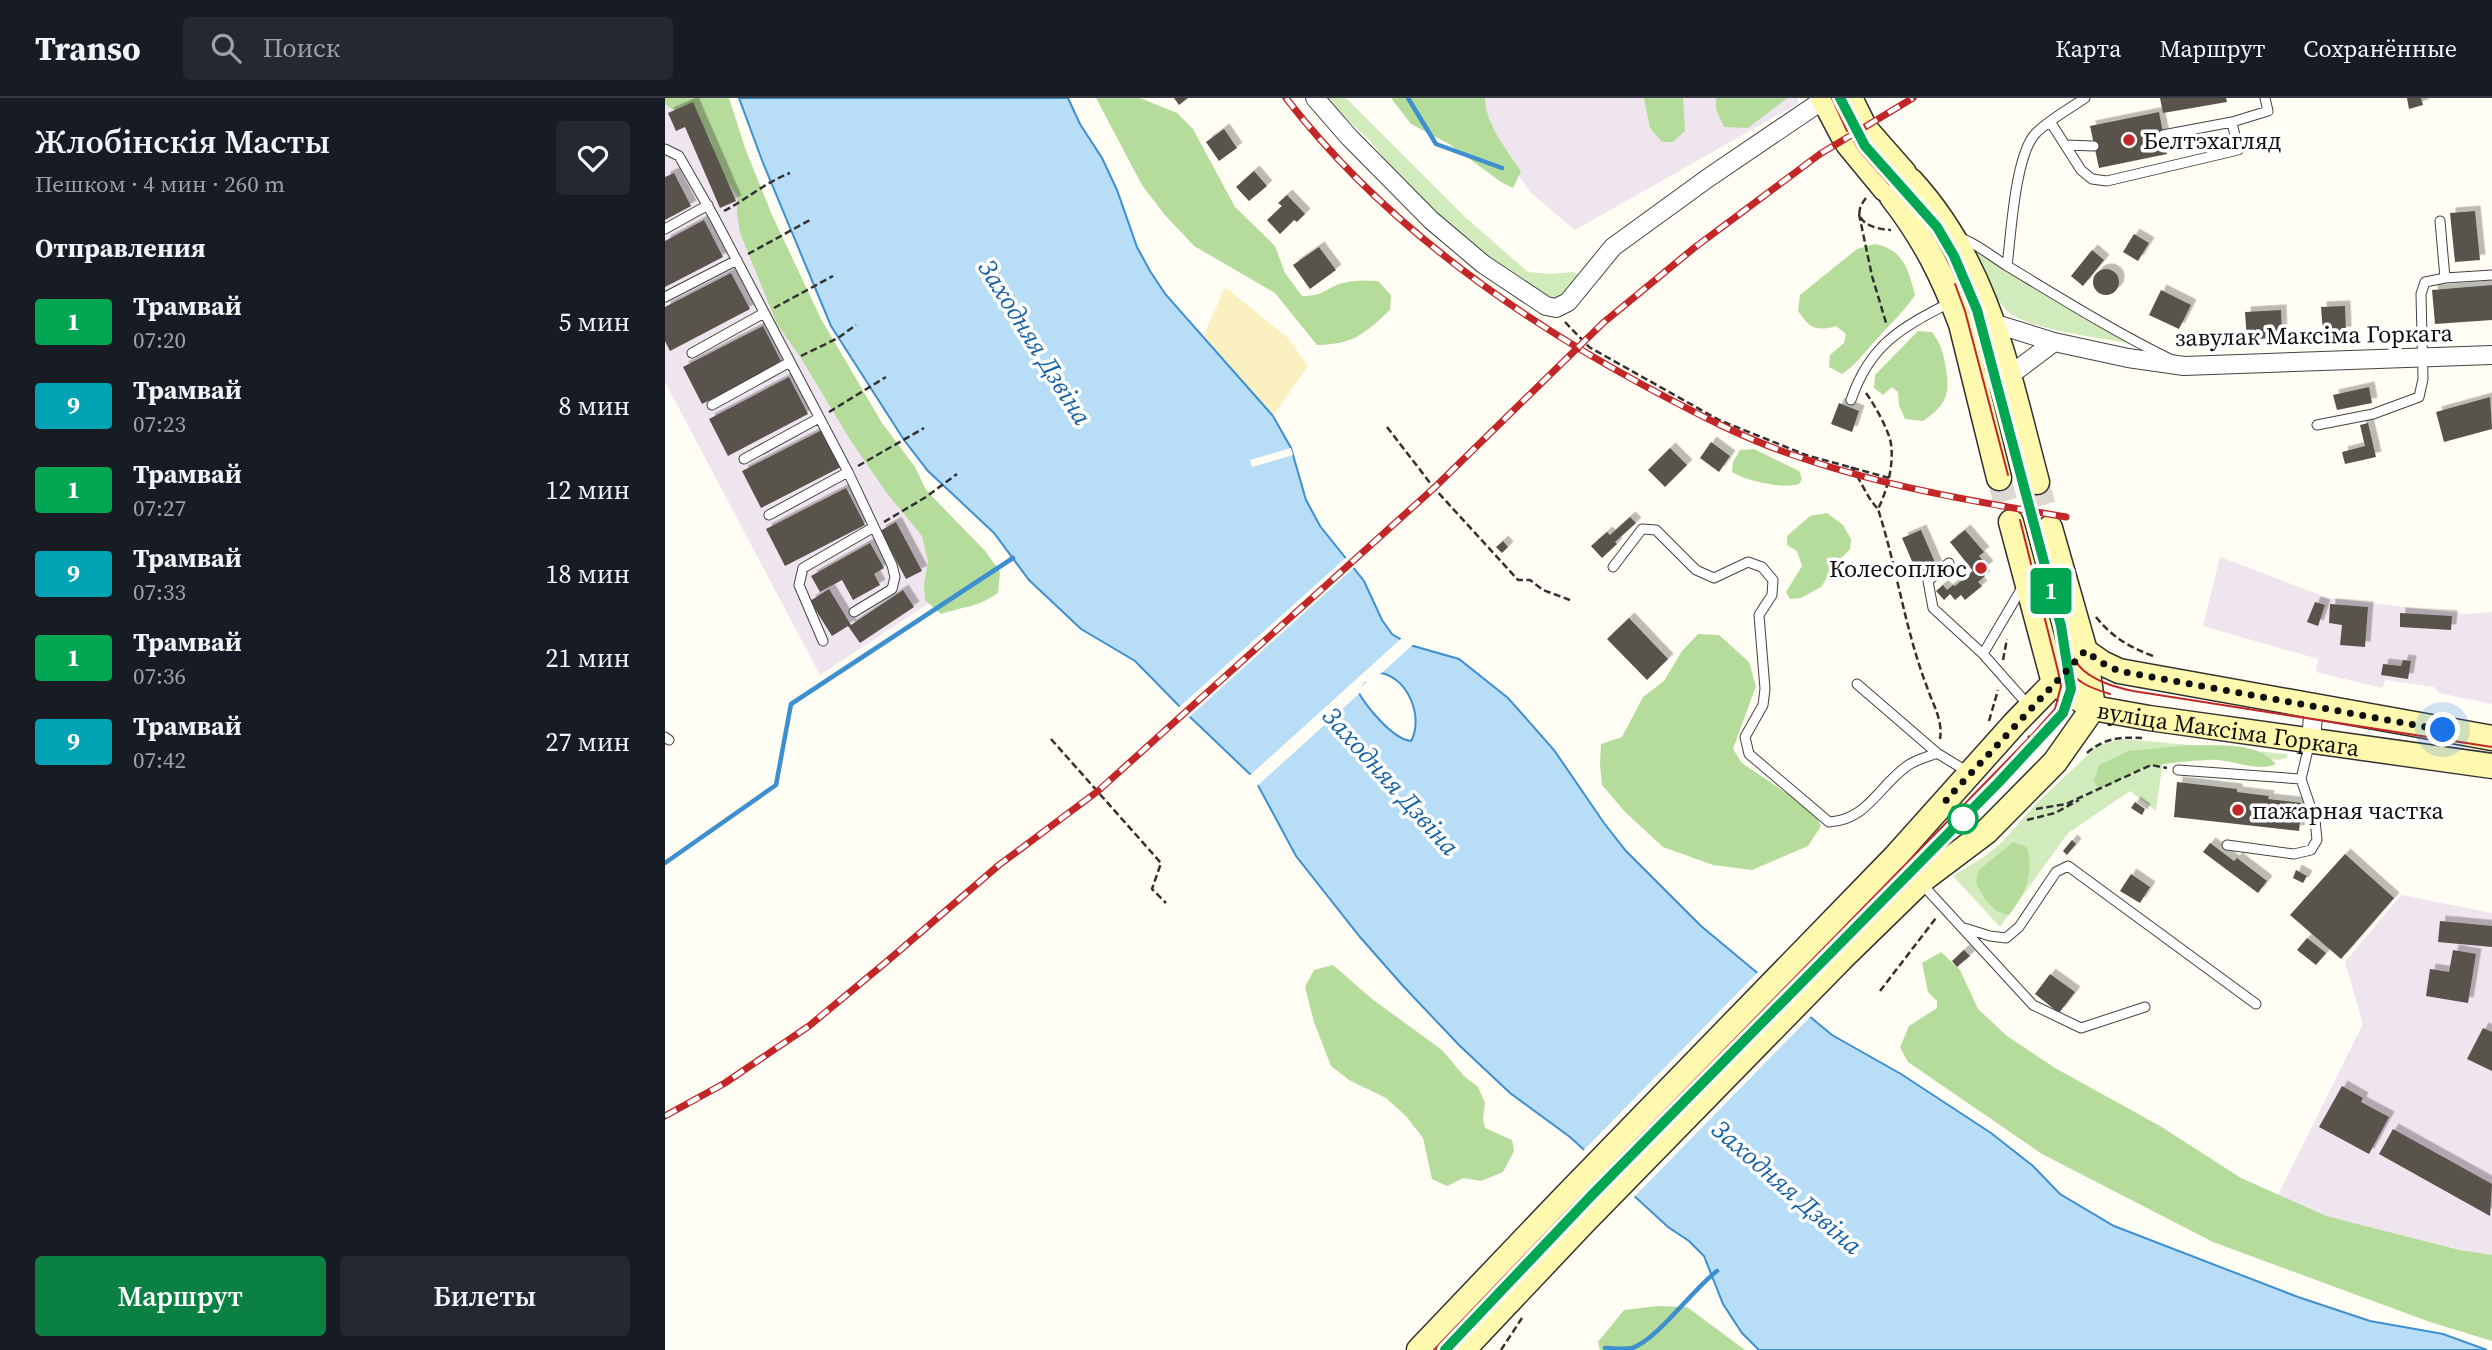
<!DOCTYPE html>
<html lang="ru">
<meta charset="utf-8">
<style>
body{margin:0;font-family:"Source Serif 4",serif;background:#242831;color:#f1f3f6;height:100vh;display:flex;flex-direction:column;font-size:26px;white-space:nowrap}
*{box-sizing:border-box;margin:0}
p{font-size:23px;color:#9ea1a6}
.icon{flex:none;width:38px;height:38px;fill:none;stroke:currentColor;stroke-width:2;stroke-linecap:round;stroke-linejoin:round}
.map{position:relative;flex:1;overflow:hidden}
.drawer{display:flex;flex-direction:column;background:#171b24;width:665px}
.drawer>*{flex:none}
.badge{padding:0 14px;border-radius:5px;font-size:24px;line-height:46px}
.you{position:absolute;width:35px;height:35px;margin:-18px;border:5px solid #fff;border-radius:50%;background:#1a73e8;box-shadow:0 0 0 10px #1a73e833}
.map>.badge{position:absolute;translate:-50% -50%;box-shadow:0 0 0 4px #fff}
h2{padding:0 35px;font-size:26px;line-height:63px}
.round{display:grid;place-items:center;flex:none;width:74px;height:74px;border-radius:7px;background:#242831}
.head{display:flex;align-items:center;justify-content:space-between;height:119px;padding:0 35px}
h1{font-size:33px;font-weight:600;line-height:52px}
.primary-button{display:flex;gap:14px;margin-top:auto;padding:14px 35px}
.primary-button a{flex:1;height:80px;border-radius:7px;background:#0b8043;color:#fff;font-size:28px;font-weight:600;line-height:80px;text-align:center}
.primary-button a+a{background:#242831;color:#f1f3f6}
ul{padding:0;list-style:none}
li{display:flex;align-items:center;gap:21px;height:84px;padding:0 35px}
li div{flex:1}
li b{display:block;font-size:26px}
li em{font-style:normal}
li .badge{min-width:77px;font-weight:700;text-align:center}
header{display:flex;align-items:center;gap:42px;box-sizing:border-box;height:98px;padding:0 35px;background:#171b24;border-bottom:2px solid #363941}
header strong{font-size:33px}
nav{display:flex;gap:38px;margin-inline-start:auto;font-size:24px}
.search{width:490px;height:63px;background:#242831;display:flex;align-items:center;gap:18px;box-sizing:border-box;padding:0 24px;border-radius:7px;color:#9ea1a6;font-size:26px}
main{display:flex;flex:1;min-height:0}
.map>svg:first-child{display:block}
.industrial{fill:#eee5ee}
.green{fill:#d2ebbc}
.forest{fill:#b5dc9b}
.sand{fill:#fbf0c0}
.water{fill:#b8ddf7;stroke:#3e8fcf;stroke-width:2;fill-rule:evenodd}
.pier{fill:#fffdf4}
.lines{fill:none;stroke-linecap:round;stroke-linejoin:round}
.stream{stroke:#3e8fcf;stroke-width:4.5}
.building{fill:#59524c;filter:url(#shadow)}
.secondary-tunnel{stroke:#dbd9d2;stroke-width:24;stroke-dasharray:24 12;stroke-linecap:butt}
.service-casing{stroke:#434343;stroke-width:11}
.minor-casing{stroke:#434343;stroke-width:20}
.secondary-casing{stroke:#323232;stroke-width:27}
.path{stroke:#323232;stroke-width:2.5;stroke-dasharray:7 3.5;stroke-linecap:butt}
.service{stroke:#fff;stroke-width:9}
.minor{stroke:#fff;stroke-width:18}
.secondary{stroke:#fff9af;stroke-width:24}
.tram{stroke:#c32627;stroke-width:2}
.rail-casing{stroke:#c32627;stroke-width:7}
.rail{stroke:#fff;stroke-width:4.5;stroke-dasharray:13;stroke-linecap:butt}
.line-casing{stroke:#fff;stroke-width:16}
.line{stroke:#00a651;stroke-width:10}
.walk{stroke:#101010;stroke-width:7;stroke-dasharray:0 12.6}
.poi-dot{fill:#c32627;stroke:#fff;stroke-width:2.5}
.stop-dot{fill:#fff;stroke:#00a651;stroke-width:3.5}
.labels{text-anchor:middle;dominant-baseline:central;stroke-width:7;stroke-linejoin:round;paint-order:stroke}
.poi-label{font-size:24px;fill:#101010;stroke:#fff;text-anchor:start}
.street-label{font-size:24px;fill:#101010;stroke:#fff}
.water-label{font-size:26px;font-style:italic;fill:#1761a5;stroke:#fff}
</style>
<header>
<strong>Transo</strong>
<div class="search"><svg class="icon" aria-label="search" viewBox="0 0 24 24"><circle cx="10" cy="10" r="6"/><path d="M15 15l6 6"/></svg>Поиск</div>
<nav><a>Карта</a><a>Маршрут</a><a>Сохранённые</a></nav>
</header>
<main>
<section class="drawer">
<div class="head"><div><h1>Жлобінскія Масты</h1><p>Пешком · 4 мин · 260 m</p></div><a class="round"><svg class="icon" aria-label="heart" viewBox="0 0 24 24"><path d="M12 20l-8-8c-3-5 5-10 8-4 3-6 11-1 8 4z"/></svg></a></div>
<h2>Отправления</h2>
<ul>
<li><span class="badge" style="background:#00a651;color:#fff">1</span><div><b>Трамвай</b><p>07:20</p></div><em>5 мин</em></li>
<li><span class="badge" style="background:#00a3b4;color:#fff">9</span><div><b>Трамвай</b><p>07:23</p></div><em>8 мин</em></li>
<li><span class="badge" style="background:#00a651;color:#fff">1</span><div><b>Трамвай</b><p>07:27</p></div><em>12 мин</em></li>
<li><span class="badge" style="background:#00a3b4;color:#fff">9</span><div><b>Трамвай</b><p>07:33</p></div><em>18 мин</em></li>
<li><span class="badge" style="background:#00a651;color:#fff">1</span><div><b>Трамвай</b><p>07:36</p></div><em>21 мин</em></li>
<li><span class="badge" style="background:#00a3b4;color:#fff">9</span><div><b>Трамвай</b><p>07:42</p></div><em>27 мин</em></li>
</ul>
<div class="primary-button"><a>Маршрут</a><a>Билеты</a></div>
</section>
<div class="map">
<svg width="1827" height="1252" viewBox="0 0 1827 1252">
<defs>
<filter id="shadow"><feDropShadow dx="5.5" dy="-5.5" stdDeviation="0" flood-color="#0004"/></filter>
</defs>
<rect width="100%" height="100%" fill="#fffdf4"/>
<!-- industrial -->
<path class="industrial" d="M0,0H31L301,481L155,577L0,284Z
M775,0H1132L1134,5L910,132L865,94L834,49Z
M1555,459L1663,500L1799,516L1827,514V606L1774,595L1769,589L1721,582L1717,590L1651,574L1653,561L1538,528Z
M1736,797L1827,815V1159L1663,1120L1611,1101L1698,926L1680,864Z"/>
<!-- green -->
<path class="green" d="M660,0H681L800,119L863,174L886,176L907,174L919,179L925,194L917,202L896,203L871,195L811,149L736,82L705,43Z
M1312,154L1466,246C1439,240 1358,231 1341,212C1327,196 1320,174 1312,154Z
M1459,641L1622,656V660L1614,662L1499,654L1491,713L1465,693L1403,735L1335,829L1288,778L1320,758L1336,745L1371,706L1433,647Z"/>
<!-- forest -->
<path class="forest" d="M0,0H64L80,50L107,117L156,221L186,272L217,325L250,369L261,392L321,454L335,474L333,495C311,510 300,508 276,516L260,502L259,486L263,464L257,438L221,394L184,340L136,260L112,226L75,135L72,115V97L51,67L46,43L34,23L7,11L0,6Z
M431,0H475L512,15L528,31L570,109L610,148L620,175L637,198C657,198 657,193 674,186C686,182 699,182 713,183L726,197L725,212C698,237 689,246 652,247L610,195L529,148L499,116L477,87Z
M726,0H820C819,23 843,54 856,73L848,90L836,84L784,46L746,26Z
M979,0H1018L1020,33L1008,44H997L985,30Z
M1051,0H1122L1083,30L1059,29L1051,11Z
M1210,146C1239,152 1243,171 1250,197C1238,215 1223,228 1209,244C1198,256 1191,267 1177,276L1164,269L1165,257L1179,245L1181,236L1171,228C1150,234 1145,230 1133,213L1135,197L1192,151Z
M1253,233L1267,234C1277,248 1278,254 1281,271C1285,298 1281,307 1258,323L1240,321L1234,307L1233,294L1227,289L1218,297L1209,290L1210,277Z
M1089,351L1134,373L1137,381L1134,386C1118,391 1081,383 1067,374L1068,364L1075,352Z
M1162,415L1178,427L1186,441L1185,451L1170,467L1156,489L1136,500L1125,501L1121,494L1137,468L1132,453L1122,447V438L1145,418Z
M1033,536L1054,537L1084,564L1091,588L1068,651L1077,665L1148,713L1156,728L1143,748L1087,772L1048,767L998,749L960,714L937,687L935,666L936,646L957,639L978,599L999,583L1017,553Z
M1526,647C1554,648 1592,643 1611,666C1593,674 1571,663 1552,662C1544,661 1534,663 1525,663C1507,665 1489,666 1472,672C1457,677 1449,688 1433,690L1429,683L1434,667L1464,653Z
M1348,744L1362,749C1369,778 1361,794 1344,817L1331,813L1320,801L1311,785L1313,773Z
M1276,854L1295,872L1313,911L1342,938L1390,970L1495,1028L1576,1080L1661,1118L1795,1152L1827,1157V1243L1765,1224L1548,1144L1377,1056L1243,964L1235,949L1244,928L1272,910V903L1263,894L1257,865Z
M668,867L707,901L777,952L799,978L813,989L820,1005L818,1020L820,1030L847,1042L849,1053L838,1074L816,1083L798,1080L782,1088L767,1081L758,1040L741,1018L721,1000L684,982L666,968L649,924L640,889L649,872Z
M992,1208L1022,1209L1080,1252H935L933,1244L959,1212Z"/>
<!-- sand -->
<path class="sand" d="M560,189L623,240L643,268L608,318L539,238Z"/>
<!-- water -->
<path class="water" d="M74,0H403L415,26L437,60L452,92L472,149L485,173L501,197L608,318L626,350L641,402L655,428L699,483L717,522L727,536L745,547L794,561L843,600L889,652L939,725L961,753L1036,828L1167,937L1236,976L1326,1035L1368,1068L1395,1096L1449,1128L1633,1199L1705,1223L1778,1236L1822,1252H1094L1077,1235L1058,1206L1039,1158L1024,1143L1003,1129L905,1039L845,995L794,947L739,889L695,839L631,758L589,680L522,616L470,563L416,531L364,482L329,435L263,373L239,342L166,228L98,65ZM716,575C743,580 759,619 746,643C727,641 701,608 692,592L706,577Z"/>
<!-- pier -->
<path class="pier" d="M626,350L628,357L587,369L585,362Z
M684,457L692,467L522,621L512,611Z
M738,539L750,545L712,579L700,584L695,591L697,593L591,689L583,679Z
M1095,872L1148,916L968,1100L917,1054Z"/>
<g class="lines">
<!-- stream -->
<path class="stream" d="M743,0L771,46L837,70
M0,765L111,687L126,606L348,460
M940,1250C948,1250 959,1252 967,1250C992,1242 1027,1192 1052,1173"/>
</g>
<!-- building -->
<path class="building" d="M509,0H523L514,7Z
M1495,0H1561L1562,4L1498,15Z
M1742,0H1756L1758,7L1744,11Z
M28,4L71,103L55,110L20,29L11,33L3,15Z
M1494,14L1502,56L1434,70L1425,28Z
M559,31L572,50L554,63L541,44Z
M589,73L602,88L584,103L571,89Z
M9,75L26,108L0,122V79Z
M622,97L640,116L632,124L629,122L615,136L602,122L617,108L613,105Z
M1810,113L1815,162L1790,164L1785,115Z
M39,122L58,159L0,189V143Z
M1469,136L1484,145L1473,163L1458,154Z
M654,149L671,172L645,191L628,167Z
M1427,152L1439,162L1418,188L1406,178Z
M1428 184a13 13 0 1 1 26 0a13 13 0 1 1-26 0Z
M66,175L85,211L5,253L0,243V209Z
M1827,187V222L1770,226L1767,192Z
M1496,192L1526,207L1514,231L1484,217Z
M1680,208L1681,234L1658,235L1656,209Z
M1616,212L1617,239L1582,242L1580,214Z
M98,228L117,265L37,306L18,269Z
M124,279L143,316L63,358L44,321Z
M1704,289L1707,305L1672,312L1668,297Z
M1825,299L1827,331L1779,344L1771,314Z
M1174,305L1194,313L1187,334L1166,326Z
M1703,325L1711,359L1680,366L1677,354L1700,348L1695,327Z
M157,332L176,369L96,410L77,373Z
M1046,344L1065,358L1054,374L1035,360Z
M1005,350L1022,367L1000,389L983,372Z
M181,390L200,427L120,468L101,431Z
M965,419L971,425L950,444L952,446L937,460L926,448L942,434L945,437Z
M231,424L257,473L241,481L215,433Z
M1256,432L1272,469L1253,477L1237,440Z
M1300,432L1319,454L1314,458L1323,468L1316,474L1320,478L1313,484L1317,488L1300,502L1296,497L1290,502L1285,496L1279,502L1271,493L1278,487L1282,492L1288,487L1290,488L1308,473L1285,444Z
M838,443L843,449L837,455L831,449Z
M205,445L219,470L209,476L215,487L188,502L177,482L155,494L146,478Z
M164,491L186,527L238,492L249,509L195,545L183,528L167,538L145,503Z
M1650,504L1660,507L1653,528L1642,524Z
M1665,506L1703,509L1700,549L1675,547L1677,527L1664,525Z
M1735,515L1787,518L1786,532L1735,529Z
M964,520L1003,561L982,582L942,541Z
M1738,562L1746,563L1743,581L1716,577L1718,566L1736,568Z
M1512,684L1572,691V694L1604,698L1603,701L1637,705L1634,733L1509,719Z
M1470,704L1480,711L1477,717L1466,710Z
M1407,742L1411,746L1402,757L1398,753Z
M1545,745L1569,763L1572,760L1602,783L1593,795L1538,754Z
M1680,756L1729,800L1676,861L1625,817Z
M1631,772L1642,778L1638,785L1628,780Z
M1466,776L1485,789L1475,805L1455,793Z
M1775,823L1827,828V849L1773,844Z
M1642,840L1661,855L1651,867L1632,852Z
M1299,852L1305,858L1292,869L1287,863Z
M1788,852L1811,856L1803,905L1761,898L1765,871L1784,874Z
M1385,876L1410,894L1394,915L1370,896Z
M1818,930L1827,934V973L1802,961Z
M1677,988L1698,1000L1696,1004L1724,1019L1704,1056L1654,1029Z
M1728,1031L1827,1086L1825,1118L1714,1056Z"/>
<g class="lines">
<!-- secondary-tunnel -->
<path class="secondary-tunnel" d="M1334,380L1346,424
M1372,384L1385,430"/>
<!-- service casing -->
<g class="service-casing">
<path id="service" d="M1386,25L1416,72L1427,81L1442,83L1573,52L1567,24L1603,13L1600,0
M1498,37L1567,24
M1400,47L1429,48
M0,51L14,58L49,119L183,374L227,467L230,479L227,491L189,514
M1775,123L1780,180L1827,177
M0,131L43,107
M1293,139C1312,145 1327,159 1344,169C1397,201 1450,234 1505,261
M1342,168C1346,137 1350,56 1371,35C1384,22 1404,11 1420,0
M0,199L72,162
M27,255L99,215
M1186,302C1205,246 1236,230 1286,204
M47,307L125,264
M1652,327L1708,316L1754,299L1758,281L1756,196L1760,184L1780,180
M79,361L154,320
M104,417L183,374
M1284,465L1263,483L1268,510L1318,556L1365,609
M948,469L977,431L991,432L1031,472L1049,480L1083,464L1097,469L1108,482L1107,497L1094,517L1100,591L1098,607L1080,639L1084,656L1164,724C1202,722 1213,689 1242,668C1250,662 1262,659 1272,655
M158,543L134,487L138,470L209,429
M1318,556L1358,488
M1192,586L1272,655L1303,674
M0,639L4,642
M1513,672L1636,681L1645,643
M1562,747L1629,756L1646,752L1652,742L1650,722L1636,681
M1233,760L1368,907L1416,930L1480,909
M1296,829L1325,838L1341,840L1354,829L1391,774L1403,768L1591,906"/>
</g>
<!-- minor casing -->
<g class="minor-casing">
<path id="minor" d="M650,0L684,39L766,122L818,166L881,208L891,210L903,204L948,149L1043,80L1161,0
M1296,226L1328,225L1389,244L1463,260L1519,268L1827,257
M1310,285L1344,278L1389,244
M1646,641L1649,608"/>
</g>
<!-- secondary casing -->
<g class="secondary-casing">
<g id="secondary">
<path d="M1158,0L1177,36"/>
<path d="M1185,0L1197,24"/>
<path d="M1203,34L1239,75"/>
<path d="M1183,46L1220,91"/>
<path d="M1246,83C1324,168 1343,276 1372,384"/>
<path d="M1227,99C1259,140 1278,178 1296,226L1334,380"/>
<path id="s1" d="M1346,424L1389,585L1428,610L1484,620L1827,668"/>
<path d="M1420,553L1437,565L1454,573L1827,640"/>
<path d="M754,1252L896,1103L1231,758L1350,625L1420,553"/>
<path d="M798,1252L918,1125L1177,860L1256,783L1321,734L1390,664L1428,610L1420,553L1385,430"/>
</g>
</g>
<!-- path -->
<path class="path" d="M1201,100C1183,122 1206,131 1226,132
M59,113C82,101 101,84 125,75
M1194,116L1207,178L1222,228
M83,156L145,122
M109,210L168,178
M900,224L924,249L1054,322L1141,357L1224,380
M136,258L173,240L191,227
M1201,295C1209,306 1224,332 1226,346C1229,367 1222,393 1213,411C1232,470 1240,532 1262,589C1268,607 1278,622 1275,641
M164,314L221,279
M722,329L769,390L853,482H865L878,492L905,502
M193,368L259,330
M1186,369C1196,382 1201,398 1212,410
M219,424L261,399L292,376
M1431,519C1447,539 1464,549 1488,558
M1338,562L1342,541
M1324,623L1333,592
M1363,638L1376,650
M386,641L496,765L487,791L501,805
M1422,655C1439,640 1455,639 1477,640
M1371,711L1401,706L1486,667L1502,670
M1362,722L1390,715L1414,702
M1215,893L1271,820
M836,1252L857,1220"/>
<!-- service -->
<use href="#service" class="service"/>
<!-- minor -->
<use href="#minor" class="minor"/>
<!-- secondary -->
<use href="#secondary" class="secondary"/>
<!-- tram -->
<path class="tram" d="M1167,0L1182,33
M1189,43L1194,52L1225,87
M1238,90C1249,104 1264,116 1273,131C1320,203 1337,305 1358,387
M1290,186L1300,213L1343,377
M1371,434C1380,468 1393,549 1418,572C1432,584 1450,589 1468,593L1827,649
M1396,528L1404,576
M1400,567C1411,585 1426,590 1445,596
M769,1252L904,1111L1365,639L1390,611L1396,588L1393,573L1355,422"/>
<!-- rail casing -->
<g class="rail-casing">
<path id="rail" d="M621,0C715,122 845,215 978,287C1030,315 1081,342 1137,360C1222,389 1312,404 1401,419
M0,1018L60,985L144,928L220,865L334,767L433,693L769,390L938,225L1029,150L1155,56L1248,0"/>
</g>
<!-- rail -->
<use href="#rail" class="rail"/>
</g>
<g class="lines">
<!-- line casing -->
<g class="line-casing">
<path id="line" d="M780,1252L927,1097L1334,684L1398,615L1406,591L1396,528L1312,212L1289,158L1272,129L1200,48L1175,0"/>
</g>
<!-- line -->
<use href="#line" class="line"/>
<!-- walk -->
<path class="walk" d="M1298,721L1281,702L1420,553L1437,565L1454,573L1778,632"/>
</g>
<!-- markers -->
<g class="poi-dot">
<circle cx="1464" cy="42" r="7"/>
<circle cx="1316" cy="470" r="7"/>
<circle cx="1573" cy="712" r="7"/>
</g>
<circle class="stop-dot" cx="1298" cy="721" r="14"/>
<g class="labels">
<!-- poi labels -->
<g class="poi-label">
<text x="1478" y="42">Белтэхагляд</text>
<text x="1302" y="470" text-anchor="end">Колесоплюс</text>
<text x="1587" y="712">пажарная частка</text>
</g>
<!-- street labels -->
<g class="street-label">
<text transform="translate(1649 237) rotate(-1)">завулак Максіма Горкага</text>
<text stroke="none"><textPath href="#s1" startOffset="350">вуліца Максіма Горкага</textPath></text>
</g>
<!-- water labels -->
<g class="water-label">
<text transform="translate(370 244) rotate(58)">Заходняя Дзвіна</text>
<text transform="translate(726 683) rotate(48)">Заходняя Дзвіна</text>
<text transform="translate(1122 1089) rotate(41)">Заходняя Дзвіна</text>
</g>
</g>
</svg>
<div class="you" style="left:1778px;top:632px"></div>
<b class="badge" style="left:1386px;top:493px;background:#00a651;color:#fff">1</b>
</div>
</main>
